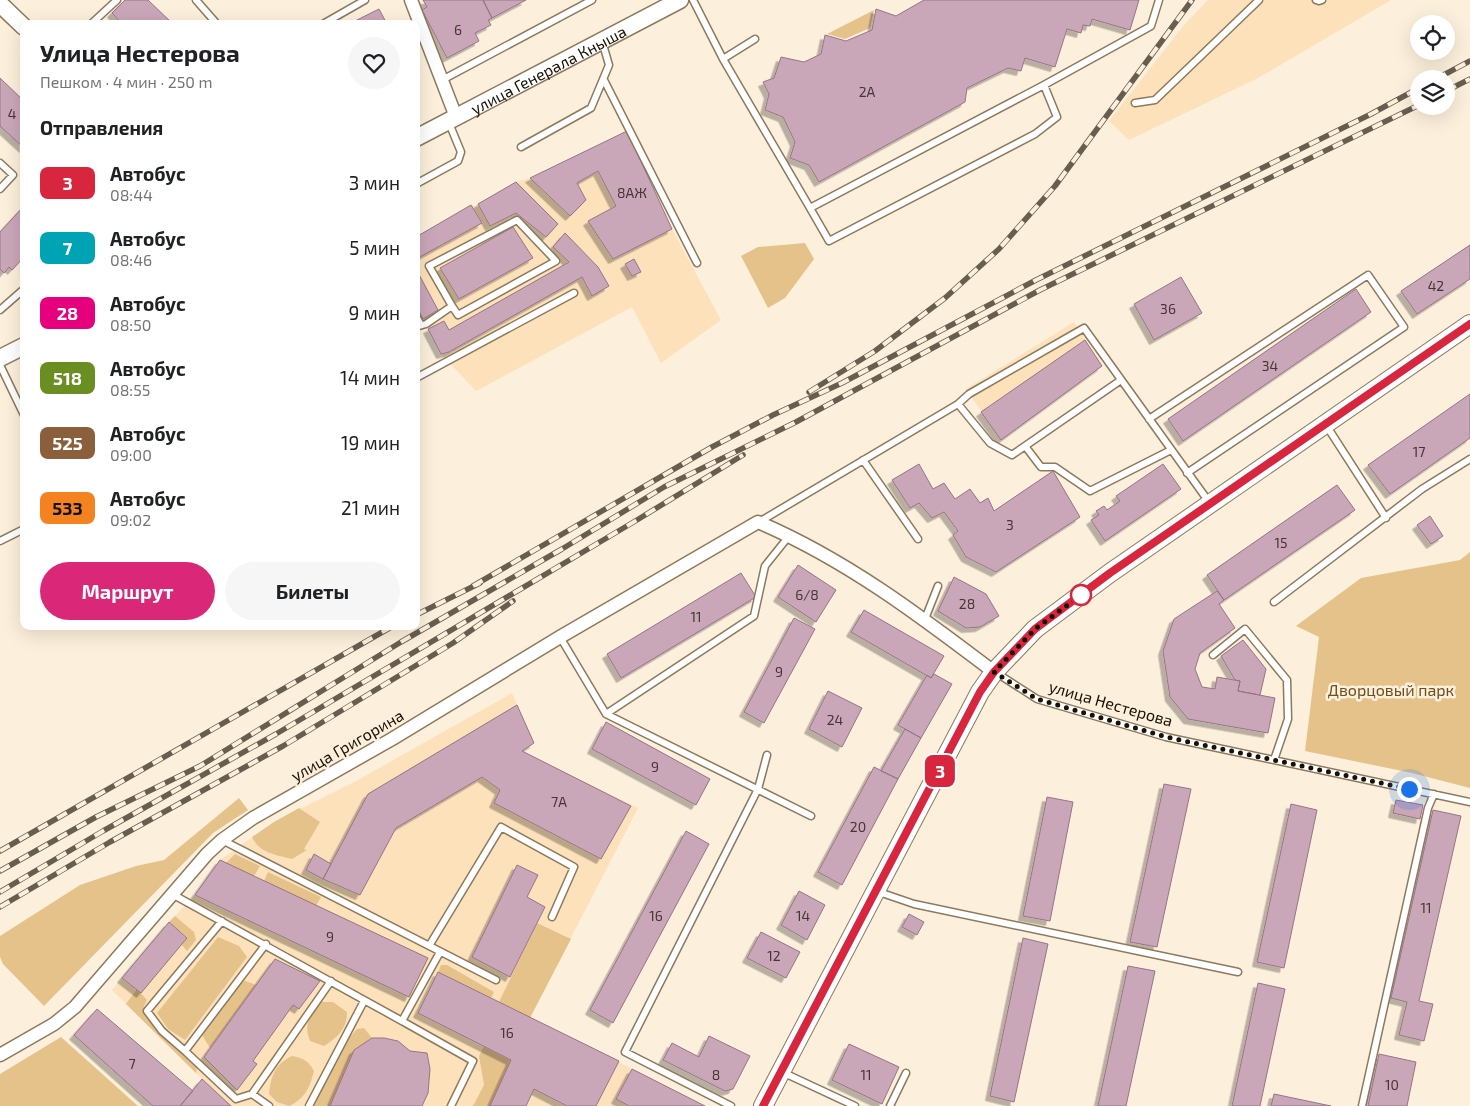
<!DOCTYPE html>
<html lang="ru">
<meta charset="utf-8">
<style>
body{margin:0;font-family:"Exo 2",sans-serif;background:#f6f6f6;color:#202124;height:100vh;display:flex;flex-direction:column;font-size:19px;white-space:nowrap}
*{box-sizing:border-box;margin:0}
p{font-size:16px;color:#757577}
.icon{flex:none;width:28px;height:28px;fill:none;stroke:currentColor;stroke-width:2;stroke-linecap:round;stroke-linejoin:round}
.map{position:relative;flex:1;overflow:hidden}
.side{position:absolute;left:20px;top:20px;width:400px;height:610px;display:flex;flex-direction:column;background:#fff;border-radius:10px;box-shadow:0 5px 20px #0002}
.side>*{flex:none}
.badge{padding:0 10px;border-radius:8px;font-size:18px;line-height:32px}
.controls{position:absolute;left:1410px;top:15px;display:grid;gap:10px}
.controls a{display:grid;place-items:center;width:45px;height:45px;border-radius:50%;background:#fff;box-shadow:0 5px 20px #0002;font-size:25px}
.you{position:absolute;width:25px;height:25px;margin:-12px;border:4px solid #fff;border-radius:50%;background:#1a73e8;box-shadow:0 0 0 8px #1a73e833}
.map>.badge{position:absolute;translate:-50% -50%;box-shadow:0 0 0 2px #fff}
h2{padding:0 20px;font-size:19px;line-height:45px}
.round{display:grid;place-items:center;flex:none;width:52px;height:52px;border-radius:26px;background:#f6f6f6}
.overview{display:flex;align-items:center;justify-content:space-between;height:85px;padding:0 20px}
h1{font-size:24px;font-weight:700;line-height:38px}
.action{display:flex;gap:10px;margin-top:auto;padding:10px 20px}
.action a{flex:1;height:58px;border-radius:30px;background:#db2777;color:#fff;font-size:20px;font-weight:700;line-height:58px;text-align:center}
.action a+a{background:#f6f6f6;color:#202124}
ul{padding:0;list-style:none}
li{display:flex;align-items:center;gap:15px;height:65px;padding:0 20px}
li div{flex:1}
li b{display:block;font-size:19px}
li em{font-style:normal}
li .badge{min-width:55px;font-weight:700;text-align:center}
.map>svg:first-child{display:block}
.built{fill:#fce1ba}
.green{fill:#e6c28b}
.building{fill:#caa6b9;stroke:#967486;filter:url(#shadow)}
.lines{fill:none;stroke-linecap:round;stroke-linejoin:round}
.service-casing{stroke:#8d795c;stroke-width:9}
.minor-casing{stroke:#8d795c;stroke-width:15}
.tertiary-casing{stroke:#8d795c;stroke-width:19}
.secondary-casing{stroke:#8d795c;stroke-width:20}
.service{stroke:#fff;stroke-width:6}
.minor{stroke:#fff;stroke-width:12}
.tertiary{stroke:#fff;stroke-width:16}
.secondary{stroke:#fff;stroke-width:18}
.rail-casing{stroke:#685e50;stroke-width:5.5}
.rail{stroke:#fcefdb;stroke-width:4;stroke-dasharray:11;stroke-linecap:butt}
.line-casing{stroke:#fff;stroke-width:11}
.line{stroke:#d7263d;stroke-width:8}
.walk{stroke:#191106;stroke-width:5;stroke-dasharray:0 9}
.stop-dot{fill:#fff;stroke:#d7263d;stroke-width:2.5}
.labels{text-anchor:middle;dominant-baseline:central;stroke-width:5;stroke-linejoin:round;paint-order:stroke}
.number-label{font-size:14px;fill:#453633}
.street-label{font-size:16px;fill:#191106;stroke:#fcefdb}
.park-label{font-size:16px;fill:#6c4f1e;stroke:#fcefdb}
</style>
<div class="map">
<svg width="1470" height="1106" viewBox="0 0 1470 1106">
<defs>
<filter id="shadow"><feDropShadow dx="-4.5" dy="4.5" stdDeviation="0" flood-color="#0004"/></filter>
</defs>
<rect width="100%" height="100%" fill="#fcefdb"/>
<!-- built -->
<path class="built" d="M1208,0H1391L1258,78L1129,140L1109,121L1184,25Z
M627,131L672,229L721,320L661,363L632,307L476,391L441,354L416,305V237L471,205L475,206L516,182L530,178Z
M1074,322L1102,366L1001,440L966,389Z
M512,693L534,743L522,751L638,808L530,1017L705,1106H180L202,1079L112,990L169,922L195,895L220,860L274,822L358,780Z"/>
<!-- green -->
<path class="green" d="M874,10L870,28L845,39L827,34Z
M805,243L814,259L785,298L768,308L741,256L758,247Z
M1470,552V788L1412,773L1305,751L1319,637L1296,626L1361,578L1460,560Z
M239,798L248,810L213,833L44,1006L3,964L0,957V936L80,885L136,866L164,860Z
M299,808L320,822L304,849L307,850L292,859C276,855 259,853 252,837L274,822Z
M235,854L260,866L254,876L226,863Z
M268,872L321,897L316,906L264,881Z
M175,916L194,932L196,940L187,951L182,945L187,937L169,922Z
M537,923L571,939L530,1018L499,1002Z
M218,937L239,946L247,957L185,1040L168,1029L157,1013Z
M441,965H447L494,992L491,998L438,972Z
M243,980L256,985L210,1048L202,1035Z
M137,989L147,1000L144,1006L145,1016L197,1067L196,1073L126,1004Z
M320,1002H333L347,1012C347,1029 338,1037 324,1046L310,1041C303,1023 310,1017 320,1002Z
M364,1028L372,1038L354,1050L330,1106H314L316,1099L350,1037L357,1029Z
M61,1037L138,1106H0V1074Z
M484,1046L511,1060L490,1106H473L484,1085L479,1056Z
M292,1056C303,1058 308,1060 314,1071C310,1087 305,1099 289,1106L277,1102L269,1094C271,1076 275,1064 292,1056Z"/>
<!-- building -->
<path class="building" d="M125,0H148L173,24H122L112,13Z
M423,0H483L492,18L488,20L491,25L475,33L479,41L447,58L422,10L427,7Z
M483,0H526L492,18Z
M924,0H1139L1130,30L1092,19L1090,26L1083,25L1081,33L1067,29L1055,67L1025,58L1021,71L1008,68L967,88L965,102L819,182L809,165L790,158L795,142L783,117L765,110L769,94L763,82L774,78L781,57L804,62L821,54L825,35L846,41L872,30L876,9L896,16Z
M379,9L387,24H356L355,21Z
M0,78L24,101V148L0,126Z
M627,131L672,229L613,259L588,221L616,206L598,171L577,183L586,200L570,216L530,178Z
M516,182L558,224L546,237L516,213L490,226L478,204Z
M471,205L482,223L416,259V237Z
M24,206V257L12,270L9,267L4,273L0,269V232Z
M513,227L533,258L459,299L440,268Z
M565,233L598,267L609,286L592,296L582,277L449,352L441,354L428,329L444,321L449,330L569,262L553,247Z
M1470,245V279L1417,314L1401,291Z
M634,259L641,272L632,276L625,264Z
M416,269L438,310L423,319L416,305Z
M1181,277L1202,313L1154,340L1134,304Z
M1356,289L1371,312L1183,441L1168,419Z
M1085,340L1102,366L1001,440L981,412Z
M1470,394V438L1390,494L1368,465Z
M919,464L933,489L944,483L955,499L970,489L980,503L988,498L994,511L1053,471L1080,517L996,572L966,557L953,535L958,531L944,512L932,518L919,503L910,508L892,480Z
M1163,464L1181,489L1105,541L1091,520L1099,515L1096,511L1104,506L1107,510L1120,501L1116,496Z
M1337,485L1355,510L1224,600L1207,575Z
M1430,516L1443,536L1431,544L1417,525Z
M798,565L836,590L816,622L778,597Z
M741,573L756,597L621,678L607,654Z
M954,577L986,594L999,616L980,627L966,628L938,611Z
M1217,591L1224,600L1219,604L1235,628L1200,653L1195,669L1202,687L1215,689L1217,677L1240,681L1238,691L1275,698L1268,733L1188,719L1170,697L1163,651L1174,619Z
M864,610L944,656L931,678L851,632Z
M794,618L815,629L764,723L744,712Z
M1243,640L1266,669L1260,695L1238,691L1240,681L1235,680L1221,656Z
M934,674L952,684L921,738L898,725L927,675L931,678Z
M828,691L862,708L842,747L809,729Z
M517,705L534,743L522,751L631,806L601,859L494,803L500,790L482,777L396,828L360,895L323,879L368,794Z
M606,722L710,779L696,805L592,749Z
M905,729L921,738L898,779L881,771Z
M874,767L898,779L842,885L818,872Z
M1164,784L1191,789L1157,947L1130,942Z
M1047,797L1073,802L1050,921L1023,916Z
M1396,800L1423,805L1420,819L1393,813Z
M1291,804L1317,810L1284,968L1257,962Z
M1433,810L1461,816L1419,1001L1433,1004L1424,1041L1399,1035L1407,1002L1391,998Z
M686,831L709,844L613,1023L590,1010Z
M314,854L331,864L323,879L306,870Z
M220,860L428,958L409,997L195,895Z
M517,865L538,875L527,897L545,907L510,977L472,957Z
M799,891L825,905L807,940L781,925Z
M909,914L924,922L917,935L902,927Z
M169,922L187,938L141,993L122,978Z
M761,932L800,952L786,978L747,958Z
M1023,938L1048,944L1014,1102L990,1096Z
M275,959L320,981L299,1009L293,1005L253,1061L257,1064L237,1090L204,1057Z
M1128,966L1155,971L1126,1106H1098Z
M438,972L619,1061L596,1106H567L534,1089L526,1106H490L511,1060L418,1013Z
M1258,983L1285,989L1260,1106H1232Z
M97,1009L193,1091L180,1106H153L74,1035Z
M709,1036L750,1056L733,1089L725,1091L663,1060L672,1043L699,1057Z
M372,1038H384L398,1041L410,1051L427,1053L430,1069L428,1093L422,1106H330L354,1050Z
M849,1044L899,1067L882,1104L832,1080Z
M1379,1054L1416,1062L1407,1106H1368Z
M632,1069L705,1106H629L616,1099Z
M202,1079L231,1106H180Z
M1274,1094L1331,1106H1271Z"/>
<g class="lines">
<!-- service casing -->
<g class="service-casing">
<path id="service" d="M196,0L217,24
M693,0L723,59L755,39
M1316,0L1319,1L1322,0
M91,24L117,0
M323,24L365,0
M723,59L810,208L1044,85L1151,26L1159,0
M442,80L592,0
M604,80L697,263
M1135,103L1155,100L1259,0
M521,147L591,108L609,65L602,41
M0,163L13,175L0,189
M416,184L458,161L461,152L449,123
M810,208L829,241L1035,134L1057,117L1044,85
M0,310L24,289
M416,316L421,325
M416,327L426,324L452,306L458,315L556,261L517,220L429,266L452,306
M0,365L24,415
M416,378L574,293
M958,404L969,394L1084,328L1209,502
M1149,419L1368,275L1404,327L1187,473
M1326,425L1386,518
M1025,446L1041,467H1055L1090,491L1171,450
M863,460L918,539
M759,522L958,404L990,443L1012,455L1121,380
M0,541L24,529
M1274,602L1422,489L1470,459
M925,619L938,586
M560,637L606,714L754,616L765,566L789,536
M1213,655L1245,629L1287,680L1288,719L1274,760
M995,672L1037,699L1166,737L1470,802
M606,714L811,816
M222,840L496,980
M876,891L914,904L1238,972
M172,894L402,1021
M266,944L185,1051L236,1099L252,1094L269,1106
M429,946L501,827L574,867L552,917
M440,952L402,1021L473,1061L451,1106
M185,1051L162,1031L147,1011L222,921
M782,1072L855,1106
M252,1094L331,981
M309,1106L364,1001
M731,1106L625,1052L758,789L767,755
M890,1106L906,1073
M1362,1106L1428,808L1434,794"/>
</g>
<!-- minor casing -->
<g class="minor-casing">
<path id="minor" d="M411,0L456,117
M0,1055L54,1024L75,1007L207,854L222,840L253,818L392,739L560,637L758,522C845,559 919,615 994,672"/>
</g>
<!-- tertiary casing -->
<g class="tertiary-casing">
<g id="tertiary">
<path d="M0,4L24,27"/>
<path id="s1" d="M416,138L680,0"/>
<path d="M0,358L24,346"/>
</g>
</g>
<!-- secondary casing -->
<g class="secondary-casing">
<path id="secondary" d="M763,1106L980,692L994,672L1035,629L1110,573L1470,324"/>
</g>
<!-- service -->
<use href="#service" class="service"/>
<!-- minor -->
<use href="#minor" class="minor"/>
<!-- tertiary -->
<use href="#tertiary" class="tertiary"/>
<!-- secondary -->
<use href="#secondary" class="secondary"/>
<!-- rail casing -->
<g class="rail-casing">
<path id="rail" d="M1436,79L1470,61
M1446,91L1470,79
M809,392L875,351L945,298L999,249L1055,186L1192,0
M473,586L712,447L773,415L842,383L1036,280L1371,114L1419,88
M416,615L480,583
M0,851L393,626
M0,871L96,817L200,766L401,642L562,549L664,487L796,422L1040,290L1419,105
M0,892L103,831L276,734L637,520L743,455
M0,907L110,842L283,746L453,643L513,601"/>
</g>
<!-- rail -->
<use href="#rail" class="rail"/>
</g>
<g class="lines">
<!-- line casing -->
<g class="line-casing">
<path id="line" d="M763,1106L980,692L994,672L1035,629L1110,573L1470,324"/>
</g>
<!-- line -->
<use href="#line" class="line"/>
<!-- walk -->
<path class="walk" d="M1081,595L1035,629L994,672L1037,699L1166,737L1409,789"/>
</g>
<!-- markers -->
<circle class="stop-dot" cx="1081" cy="595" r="10"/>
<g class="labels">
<!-- number labels -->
<g class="number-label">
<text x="458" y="29">6</text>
<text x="867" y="91">2А</text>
<text x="12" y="113">4</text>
<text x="632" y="192">8АЖ</text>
<text x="1436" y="285">42</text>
<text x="1168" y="308">36</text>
<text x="1270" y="365">34</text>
<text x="1419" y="451">17</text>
<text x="1010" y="524">3</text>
<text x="1281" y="542">15</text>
<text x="807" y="594">6/8</text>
<text x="967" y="603">28</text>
<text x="696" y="616">11</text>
<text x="779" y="671">9</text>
<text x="835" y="719">24</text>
<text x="655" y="766">9</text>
<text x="559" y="801">7А</text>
<text x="858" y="826">20</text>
<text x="1426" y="907">11</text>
<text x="656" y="915">16</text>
<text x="803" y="915">14</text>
<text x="330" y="936">9</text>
<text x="774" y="955">12</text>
<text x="507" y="1032">16</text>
<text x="132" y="1063">7</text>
<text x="716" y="1074">8</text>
<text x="866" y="1074">11</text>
<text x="1392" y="1084">10</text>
</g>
<!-- street labels -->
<g class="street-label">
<text stroke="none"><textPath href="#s1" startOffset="149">улица Генерала Кныша</textPath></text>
<text transform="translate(1111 703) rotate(16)">улица Нестерова</text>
<text transform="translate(347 745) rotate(-30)">улица Григорина</text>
</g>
<!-- park labels -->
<g class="park-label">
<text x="1391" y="689">Дворцовый парк</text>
</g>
</g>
</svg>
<div class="controls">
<a><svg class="icon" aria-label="locate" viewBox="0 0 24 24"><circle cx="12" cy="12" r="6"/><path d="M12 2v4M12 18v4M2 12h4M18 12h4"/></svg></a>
<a><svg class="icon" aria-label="layers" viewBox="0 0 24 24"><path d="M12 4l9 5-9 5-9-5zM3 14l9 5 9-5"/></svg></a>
</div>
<div class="you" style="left:1409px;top:789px"></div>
<b class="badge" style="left:940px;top:771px;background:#d7263d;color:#fff">3</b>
<section class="side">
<div class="overview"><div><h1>Улица Нестерова</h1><p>Пешком · 4 мин · 250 m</p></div><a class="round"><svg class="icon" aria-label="heart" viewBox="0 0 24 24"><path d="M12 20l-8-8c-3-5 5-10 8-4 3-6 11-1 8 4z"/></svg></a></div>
<h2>Отправления</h2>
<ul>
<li><span class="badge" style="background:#d7263d;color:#fff">3</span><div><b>Автобус</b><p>08:44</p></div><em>3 мин</em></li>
<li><span class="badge" style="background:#00a3b4;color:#fff">7</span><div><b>Автобус</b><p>08:46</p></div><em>5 мин</em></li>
<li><span class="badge" style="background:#e6007e;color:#fff">28</span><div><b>Автобус</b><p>08:50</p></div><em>9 мин</em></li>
<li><span class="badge" style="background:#6b8e23;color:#fff">518</span><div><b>Автобус</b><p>08:55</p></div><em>14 мин</em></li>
<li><span class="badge" style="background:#8b5e3c;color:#fff">525</span><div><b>Автобус</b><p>09:00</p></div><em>19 мин</em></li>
<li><span class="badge" style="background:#f58220;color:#111">533</span><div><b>Автобус</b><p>09:02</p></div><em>21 мин</em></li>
</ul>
<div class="action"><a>Маршрут</a><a>Билеты</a></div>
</section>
</div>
